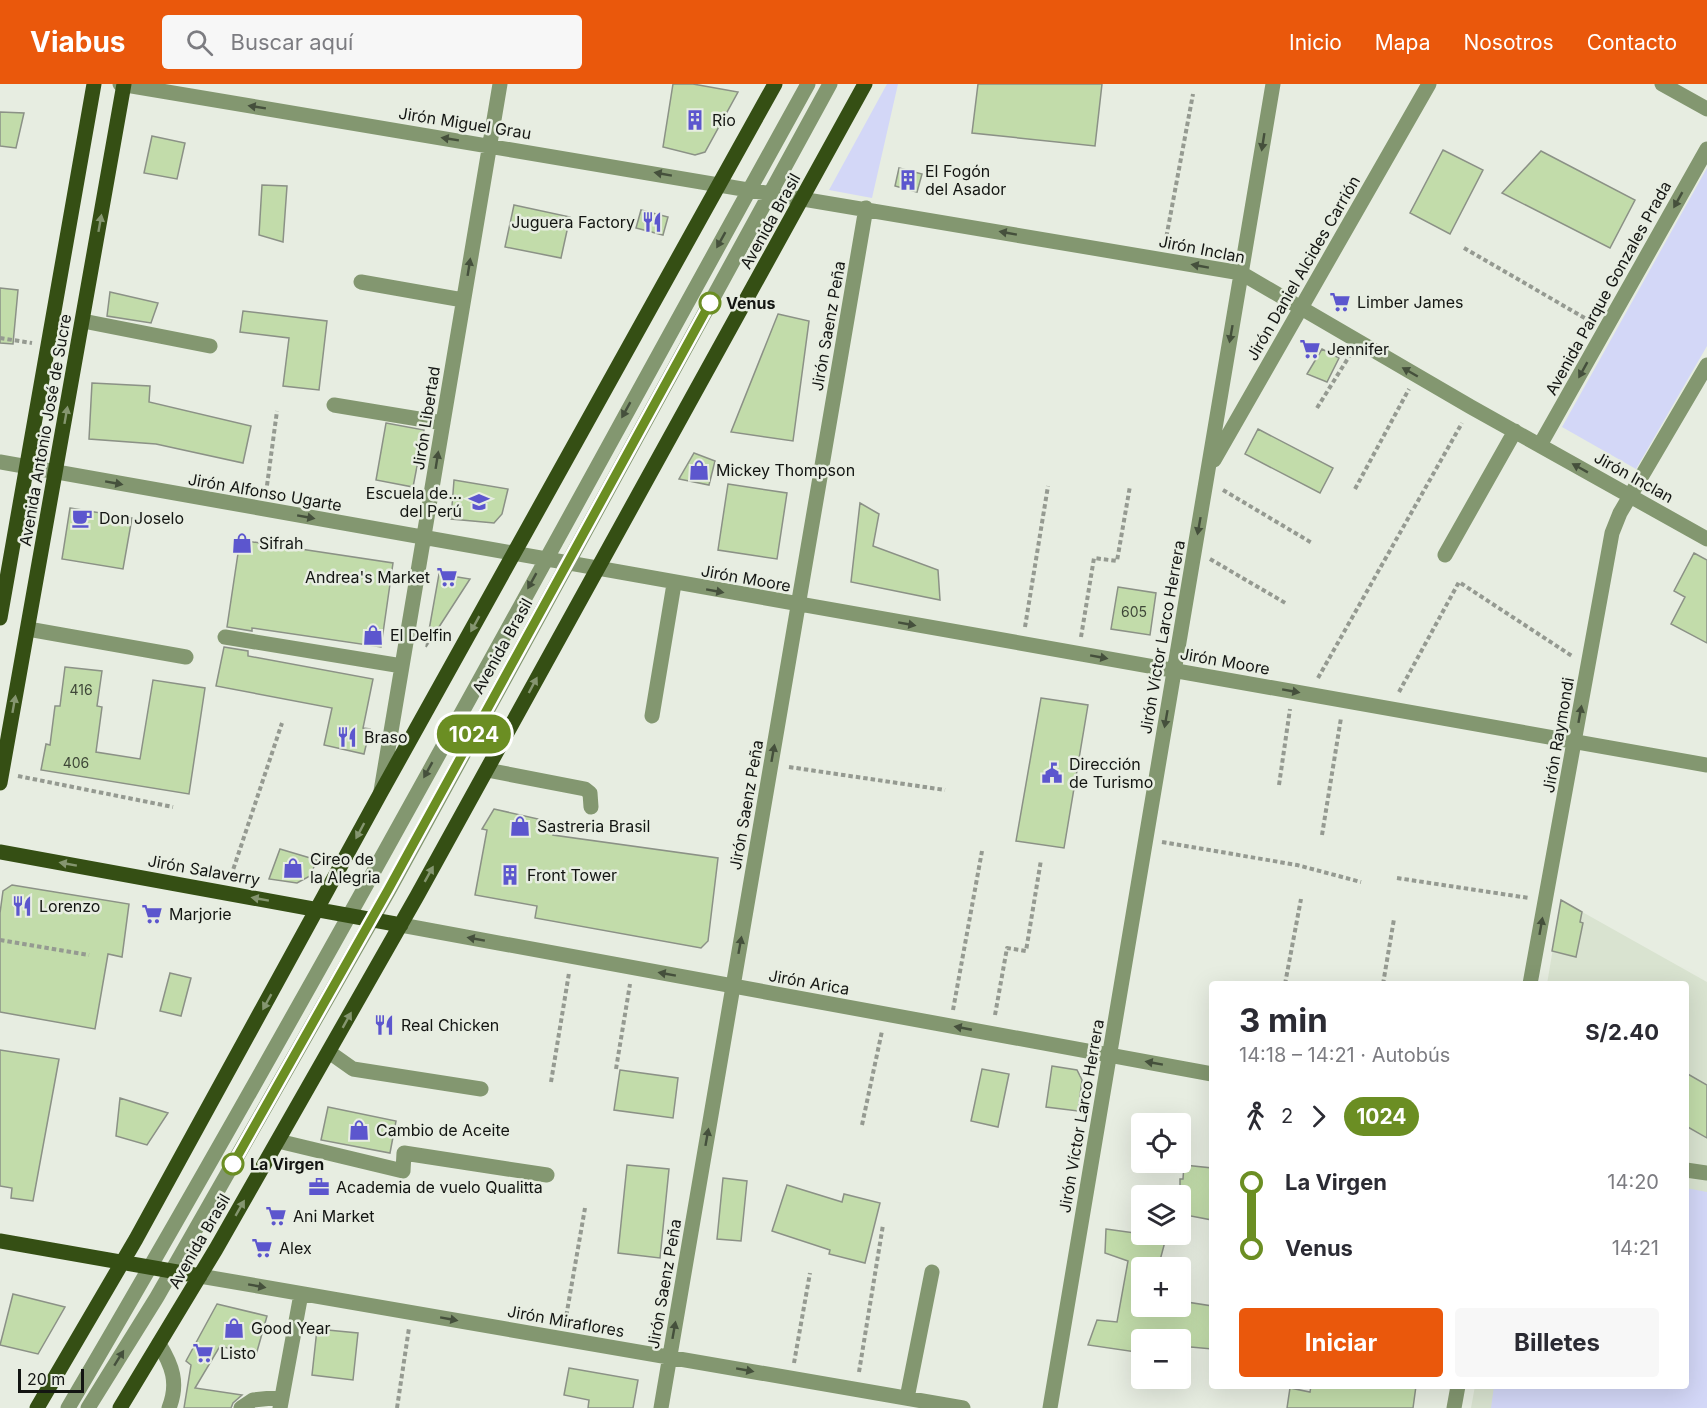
<!DOCTYPE html>
<html lang="es">
<meta charset="utf-8">
<style>
body{margin:0;font-family:Inter,sans-serif;background:#f7f7f7;color:#2b2b33;height:100vh;display:flex;flex-direction:column;font-size:22px;white-space:nowrap}
*{box-sizing:border-box;margin:0}
p{font-size:20px;color:#7c7c81}
.icon{flex:none;width:33px;height:33px;fill:none;stroke:currentColor;stroke-width:2;stroke-linecap:round;stroke-linejoin:round}
.map{position:relative;flex:1;overflow:hidden}
.drawer{position:absolute;left:1209px;top:897px;width:480px;height:408px;display:flex;flex-direction:column;background:#fff;border-radius:6px;box-shadow:0 6px 24px #0002}
.drawer>*{flex:none}
.badge{padding:0 12px;border-radius:20px;font-size:21px;line-height:39px}
.buttons{position:absolute;left:1131px;top:1029px;display:grid;gap:12px}
.buttons a{display:grid;place-items:center;width:60px;height:60px;border-radius:6px;background:#fff;box-shadow:0 6px 24px #0002;font-size:30px}
.scale{position:absolute;left:18px;bottom:15px;width:66px;box-sizing:border-box;padding-left:6px;border:3px solid #131512;border-top:0;font-size:16px;line-height:21px;white-space:nowrap;color:#131512;-webkit-text-stroke:4px #e7ede1;paint-order:stroke}
.map>.badge{position:absolute;translate:-50% -50%;box-shadow:0 0 0 3px #fff}
.legs{display:flex;align-items:center;gap:9px;height:66px;padding:0 30px;font-size:20px}
.legs p{margin-inline-start:auto}
.headline{display:flex;align-items:center;justify-content:space-between;height:102px;padding:0 30px}
h1{font-size:33px;font-weight:700;line-height:45px}
.action{display:flex;gap:12px;margin-top:auto;padding:12px 30px}
.action a{flex:1;height:69px;border-radius:6px;background:#ea580c;color:#fff;font-size:24px;font-weight:700;line-height:69px;text-align:center}
.action a+a{background:#f7f7f7;color:#2b2b33}
ul{padding:0 30px;list-style:none}
li{display:flex;align-items:center;gap:21px;height:66px;font-size:22px}
li i{display:grid;place-items:center;width:9px;height:100%;margin:0 8px;background:currentColor}
li i::after{content:'';width:15px;height:15px;margin:-8px;border:4px solid;border-radius:50%;background:#fff}
li p{margin-inline-start:auto}
li:first-child i{background:linear-gradient(#0000 50%,currentColor 0)}
li:last-child i{background:linear-gradient(currentColor 50%,#0000 0)}
header{display:flex;align-items:center;gap:36px;box-sizing:border-box;height:84px;padding:0 30px;background:#ea580c;color:#fff}
header strong{font-size:28px}
nav{display:flex;gap:33px;margin-inline-start:auto;font-size:21px}
.search{width:420px;height:54px;background:#f7f7f7;display:flex;align-items:center;gap:15px;box-sizing:border-box;padding:0 21px;border-radius:6px;color:#7c7c81;font-size:22px}
.map>svg:first-child{display:block}
.built{fill:#d9e3d0}
.green{fill:#d3d7f7}
.building{fill:#c2dcaa;stroke:#8b9186;stroke-width:1.5}
.lines{fill:none;stroke-linecap:round;stroke-linejoin:round}
.path{stroke:#959a91;stroke-width:4;stroke-dasharray:4.5 3;stroke-linecap:butt}
.minor{stroke:#839770;stroke-width:15}
.major{stroke:#354f14;stroke-width:15}
.oneway{fill:#45503c}
.oneway2{fill:#859670}
.line-1-casing{stroke:#fff;stroke-width:14}
.line-1{stroke:#6b8e23;stroke-width:9}
.stop-1-dot{fill:#fff;stroke:#6b8e23;stroke-width:3}
.labels{text-anchor:middle;dominant-baseline:central;stroke-width:5;stroke-linejoin:round;paint-order:stroke}
.number-label{font-size:14px;fill:#3f4738}
.poi-label{font-size:16px;fill:#131512;stroke:#e7ede1;text-anchor:start}
.street-label{font-size:16px;fill:#131512;stroke:#e7ede1}
.stop-label{font-size:16px;font-weight:bold;fill:#131512;stroke:#e7ede1;text-anchor:start}
</style>
<header>
<strong>Viabus</strong>
<div class="search"><svg class="icon" aria-label="search" viewBox="0 0 24 24"><circle cx="10" cy="10" r="6"/><path d="M15 15l6 6"/></svg>Buscar aquí</div>
<nav><a>Inicio</a><a>Mapa</a><a>Nosotros</a><a>Contacto</a></nav>
</header>
<div class="map">
<svg width="1707" height="1324" viewBox="0 0 1707 1324">
<rect width="100%" height="100%" fill="#e7ede1"/>
<!-- built -->
<path class="built" d="M1561,816L1707,898V1324H1471L1475,1302H1686V900H1547Z"/>
<!-- green -->
<path class="green" d="M887,0H898L872,114L829,106Z
M1707,84V262L1636,385L1562,343Z
M1686,1104L1707,1108V1324H1491L1494,1302H1686Z"/>
<!-- building -->
<path class="building" d="M673,0H693L738,8L705,68L695,71L663,63Z
M978,0H1102L1095,62L972,49Z
M0,28L24,29L16,64L0,62Z
M152,52L185,59L177,95L144,89Z
M1443,66L1483,86L1450,150L1410,129Z
M1541,67L1635,116L1610,164L1502,109Z
M899,84L922,90L917,108L895,102Z
M262,101L287,102L283,158L259,151Z
M514,121L570,133L561,174L505,163Z
M641,126L668,133L663,151L636,144Z
M0,204L18,206L13,260L0,259Z
M110,208L158,219L151,239L107,232Z
M243,227L327,237L319,306L283,302L289,254L240,248Z
M778,230L809,237L793,357L731,348Z
M1322,265L1339,274L1327,298L1307,290Z
M92,299L150,302L149,318L251,342L243,379L156,360L89,355Z
M386,339L424,346L413,403L376,396Z
M1258,345L1333,384L1320,409L1245,370Z
M694,369L715,377L709,401L679,395Z
M454,396L508,405L502,430L494,439L451,435Z
M728,400L787,409L777,475L718,466Z
M860,419L879,430L873,462L938,486L940,516L851,498Z
M70,424L132,434L123,485L62,475Z
M240,456L393,479L381,563L252,544V547L227,543Z
M1694,469L1707,476V559L1671,540L1685,513L1674,507Z
M439,490L470,495L426,563Z
M1118,503L1156,509L1150,551L1111,545Z
M224,563L248,567V572L373,595L363,644L370,645L364,670L324,661L332,624L216,602Z
M65,583L102,587L97,622L102,623L96,668L140,675L153,596L205,604L189,710L41,686L46,660L50,661L55,622H60Z
M1041,614L1088,621L1064,764L1016,757Z
M494,725L556,739L553,751L718,774L708,857L701,864L535,834L537,822L475,811L487,746L482,745Z
M280,765L317,776L310,792L297,799L269,795Z
M12,801L129,820L122,873L108,870L95,945L0,928V829L3,807Z
M1561,816L1582,828L1580,838L1583,839L1576,873L1552,867Z
M170,889L191,894L181,932L160,927Z
M0,966L59,975L33,1117L11,1114L12,1104L0,1102Z
M1052,982L1077,986L1082,996L1078,1027L1046,1023Z
M982,985L1009,990L998,1043L971,1037Z
M620,986L678,994L673,1034L614,1026Z
M1686,989L1707,1001V1054L1686,1042Z
M120,1014L168,1029L147,1061L116,1052Z
M328,1023L396,1037L390,1069L321,1056Z
M627,1081L669,1085L660,1174L618,1169Z
M1184,1081L1212,1084V1136L1180,1130V1095H1183Z
M723,1094L747,1097L741,1157L717,1155Z
M787,1101L842,1118L844,1110L880,1119L865,1179L829,1170L830,1166L772,1147Z
M1106,1145L1142,1150H1167L1158,1184H1142V1222H1180V1217L1212,1222V1265L1180,1262V1256H1139L1136,1268L1088,1261L1097,1236L1117,1238L1128,1177L1105,1169Z
M13,1210L65,1223L38,1270L0,1261Z
M217,1220L267,1232L256,1271L220,1262L195,1304L242,1311L233,1319L231,1324H184L191,1281L186,1277Z
M317,1245L358,1249L353,1296L312,1291Z
M569,1284L638,1296L633,1324H588L589,1316L564,1311Z
M1311,1302H1416L1413,1324H1287L1290,1304L1310,1308Z"/>
<g class="lines">
<!-- path -->
<path class="path" d="M1165,160L1193,10
M1464,164L1590,237
M0,254L32,259
M1317,324L1350,271
M1355,405L1409,305
M1223,406L1312,459
M266,409L277,327
M1210,475L1287,520
M1025,543L1048,402
M1081,553L1094,474L1117,477L1130,402
M1318,594L1462,339
M1399,608L1459,498L1572,572
M789,683L945,706
M18,692L173,723
M1279,701L1290,625
M1322,751L1341,634
M1162,758L1297,781L1361,798
M231,792L282,639
M1397,794L1529,814
M0,856L89,871
M1285,900L1301,815
M1383,900L1394,835
M953,926L982,767
M995,931L1007,864L1026,867L1041,776
M616,985L630,900
M551,998L569,889
M862,1041L882,947
M1686,1043V1042
M565,1239L585,1124
M794,1279L810,1189
M859,1288L883,1141
M397,1324L409,1244"/>
<!-- minor -->
<path class="minor" d="M120,0L1241,189L1471,323L1707,455
M1662,0L1707,25
M361,198L463,216
M83,237L210,262
M334,321L443,339
M1540,361L1707,65
M1214,376L1429,0
M0,378L1707,681
M1445,471L1515,347
M28,545L186,573
M225,553L402,582
M652,632L674,500
M487,686L585,705L590,709L591,723
M381,707L500,0
M401,841L1212,990
M1530,900L1612,449L1620,429L1707,281
M329,968L353,985L481,1005
M278,1057L403,1087L404,1069L547,1091
M1686,1086L1707,1089
M200,1192L963,1324
M159,1260C172,1281 179,1299 169,1324
M907,1314L932,1188
M68,1324C324,888 563,442 808,0
M88,1324L157,1213L389,806L830,0
M241,1324L253,1316L282,1313
M280,1324L301,1210
M661,1324L866,124
M1050,1324L1273,0
M1454,1324L1458,1302"/>
<!-- major -->
<path class="major" d="M0,534L94,0
M0,699L124,0
M0,768L401,841
M0,1157L200,1192
M37,1324L136,1155L380,710L775,0
M120,1324L216,1165L417,812L865,0"/>
</g>
<!-- one-way arrows -->
<defs><path id="oneway-solid" d="M-6-.8H1V-3.2L6.5 0L1 3.2V.8H-6Z" transform="scale(1.5)"/></defs>
<g class="oneway">
<use href="#oneway-solid" transform="translate(257 23) rotate(-171)"/>
<use href="#oneway-solid" transform="translate(450 55) rotate(-171)"/>
<use href="#oneway-solid" transform="translate(1263 58) rotate(99)"/>
<use href="#oneway-solid" transform="translate(663 90) rotate(-170)"/>
<use href="#oneway-solid" transform="translate(1678 116) rotate(119)"/>
<use href="#oneway-solid" transform="translate(1008 149) rotate(-170)"/>
<use href="#oneway-solid" transform="translate(721 156) rotate(119)"/>
<use href="#oneway-solid" transform="translate(1200 182) rotate(-170)"/>
<use href="#oneway-solid" transform="translate(469 183) rotate(-81)"/>
<use href="#oneway-solid" transform="translate(1231 250) rotate(100)"/>
<use href="#oneway-solid" transform="translate(1583 286) rotate(119)"/>
<use href="#oneway-solid" transform="translate(1410 288) rotate(-150)"/>
<use href="#oneway-solid" transform="translate(626 326) rotate(119)"/>
<use href="#oneway-solid" transform="translate(437 376) rotate(-81)"/>
<use href="#oneway-solid" transform="translate(1580 384) rotate(-151)"/>
<use href="#oneway-solid" transform="translate(114 399) rotate(10)"/>
<use href="#oneway-solid" transform="translate(306 433) rotate(10)"/>
<use href="#oneway-solid" transform="translate(1199 442) rotate(100)"/>
<use href="#oneway-solid" transform="translate(532 497) rotate(119)"/>
<use href="#oneway-solid" transform="translate(715 507) rotate(10)"/>
<use href="#oneway-solid" transform="translate(907 540) rotate(10)"/>
<use href="#oneway-solid" transform="translate(1099 573) rotate(10)"/>
<use href="#oneway-solid" transform="translate(1291 607) rotate(10)"/>
<use href="#oneway-solid" transform="translate(1580 630) rotate(-80)"/>
<use href="#oneway-solid" transform="translate(1166 635) rotate(100)"/>
<use href="#oneway-solid" transform="translate(773 669) rotate(-80)"/>
<use href="#oneway-solid" transform="translate(428 686) rotate(119)"/>
<use href="#oneway-solid" transform="translate(1541 842) rotate(-80)"/>
<use href="#oneway-solid" transform="translate(476 855) rotate(-170)"/>
<use href="#oneway-solid" transform="translate(740 861) rotate(-80)"/>
<use href="#oneway-solid" transform="translate(667 890) rotate(-170)"/>
<use href="#oneway-solid" transform="translate(963 944) rotate(-169)"/>
<use href="#oneway-solid" transform="translate(1154 979) rotate(-170)"/>
<use href="#oneway-solid" transform="translate(707 1053) rotate(-80)"/>
<use href="#oneway-solid" transform="translate(257 1202) rotate(10)"/>
<use href="#oneway-solid" transform="translate(449 1235) rotate(10)"/>
<use href="#oneway-solid" transform="translate(674 1246) rotate(-80)"/>
<use href="#oneway-solid" transform="translate(119 1274) rotate(-58)"/>
<use href="#oneway-solid" transform="translate(745 1286) rotate(10)"/>
</g>
<g class="oneway2">
<use href="#oneway-solid" transform="translate(100 139) rotate(-80)"/>
<use href="#oneway-solid" transform="translate(66 331) rotate(-80)"/>
<use href="#oneway-solid" transform="translate(475 540) rotate(119)"/>
<use href="#oneway-solid" transform="translate(533 601) rotate(-62)"/>
<use href="#oneway-solid" transform="translate(14 620) rotate(-80)"/>
<use href="#oneway-solid" transform="translate(360 747) rotate(118)"/>
<use href="#oneway-solid" transform="translate(68 780) rotate(-170)"/>
<use href="#oneway-solid" transform="translate(429 790) rotate(-61)"/>
<use href="#oneway-solid" transform="translate(260 815) rotate(-170)"/>
<use href="#oneway-solid" transform="translate(267 918) rotate(119)"/>
<use href="#oneway-solid" transform="translate(347 936) rotate(-61)"/>
<use href="#oneway-solid" transform="translate(240 1124) rotate(-60)"/>
</g>
<g class="lines">
<!-- line-1 casing -->
<g class="line-1-casing">
<path id="line-1" d="M233,1080L388,806L710,219"/>
</g>
<!-- line-1 -->
<use href="#line-1" class="line-1"/>
</g>
<!-- icons -->
<defs>
<g id="building-bare" transform="scale(1.62)"><path d="M-4-6H4V6H1V3H-1V6H-4ZM-2.5-4.3h1.7v1.8h-1.7ZM.8-4.3h1.7v1.8H.8ZM-2.5-1h1.7V.8h-1.7ZM.8-1h1.7V.8H.8Z" fill="#5c56ce" stroke="#e7ede1" stroke-width="2.5" paint-order="stroke"/></g>
<g id="restaurant-bare" transform="scale(1.62)"><path d="M-5-6h1v4h1v-4h1v4h1v-4h1v5L-1.5 .5V6h-2V.5L-5-1ZM5-6V6H3V1.5H1.5Q1.5-4 5-6Z" fill="#5c56ce" stroke="#e7ede1" stroke-width="2.5" paint-order="stroke"/></g>
<g id="supermarket-bare" transform="scale(1.62)"><path d="M-6-5.5h2.5l.6 2H6L4.5 2H-2.5L-4.4-4H-6ZM-1.5 3.2a1.3 1.3 0 1 0 .1 0ZM3 3.2a1.3 1.3 0 1 0 .1 0Z" fill="#5c56ce" stroke="#e7ede1" stroke-width="2.5" paint-order="stroke"/></g>
<g id="shop-bare" transform="scale(1.62)"><path d="M-5-2.5h2.3a2.7 3.5 0 0 1 5.4 0H5L5.5 6h-11ZM-1.5-2.5h3a1.5 2.3 0 0 0-3 0Z" fill="#5c56ce" stroke="#e7ede1" stroke-width="2.5" paint-order="stroke"/></g>
<g id="school-bare" transform="scale(1.62)"><path d="M0-5L7-2L0 1L-7-2ZM-4 1L0 2.5L4 1V4Q0 6-4 4Z" fill="#5c56ce" stroke="#e7ede1" stroke-width="2.5" paint-order="stroke"/></g>
<g id="cafe-bare" transform="scale(1.62)"><path d="M-5.5-4.5H6V0H3Q3 3.5 0 3.5H-2.5Q-5.5 3.5-5.5 0ZM3-3.2v2h1.7v-2ZM-6 4.5H4V6H-6Z" fill="#5c56ce" stroke="#e7ede1" stroke-width="2.5" paint-order="stroke"/></g>
<g id="civic-bare" transform="scale(1.62)"><path d="M-.6-6.5H3V-4.5H.6V-3L4-1V1h2V6H-6V1h2V-1L-.6-3ZM-1.2 2.5V6h2.4V2.5Z" fill="#5c56ce" stroke="#e7ede1" stroke-width="2.5" paint-order="stroke"/></g>
<g id="office-bare" transform="scale(1.62)"><path d="M-6-3h4V-5.5h4V-3h4V5H-6ZM-1-4.5V-3h2v-1.5ZM-6 0V1H6V0Z" fill="#5c56ce" stroke="#e7ede1" stroke-width="2.5" paint-order="stroke"/></g>
</defs>
<g fill-rule="evenodd">
<use href="#building-bare" x="695" y="36"/>
<use href="#building-bare" x="908" y="96"/>
<use href="#restaurant-bare" x="652" y="138"/>
<use href="#supermarket-bare" x="1340" y="218"/>
<use href="#supermarket-bare" x="1310" y="265"/>
<use href="#shop-bare" x="699" y="386"/>
<use href="#school-bare" x="479" y="418"/>
<use href="#cafe-bare" x="82" y="434"/>
<use href="#shop-bare" x="242" y="459"/>
<use href="#supermarket-bare" x="447" y="493"/>
<use href="#shop-bare" x="373" y="551"/>
<use href="#restaurant-bare" x="347" y="653"/>
<use href="#civic-bare" x="1052" y="689"/>
<use href="#shop-bare" x="520" y="742"/>
<use href="#shop-bare" x="293" y="784"/>
<use href="#building-bare" x="510" y="791"/>
<use href="#restaurant-bare" x="22" y="822"/>
<use href="#supermarket-bare" x="152" y="830"/>
<use href="#restaurant-bare" x="384" y="941"/>
<use href="#shop-bare" x="359" y="1046"/>
<use href="#office-bare" x="319" y="1103"/>
<use href="#supermarket-bare" x="276" y="1132"/>
<use href="#supermarket-bare" x="262" y="1164"/>
<use href="#shop-bare" x="234" y="1244"/>
<use href="#supermarket-bare" x="203" y="1269"/>
</g>
<!-- markers -->
<g class="stop-1-dot">
<circle cx="710" cy="219" r="10"/>
<circle cx="233" cy="1080" r="10"/>
</g>
<g class="labels">
<!-- number labels -->
<g class="number-label">
<text x="1134" y="527">605</text>
<text x="81" y="605">416</text>
<text x="76" y="678">406</text>
</g>
<!-- poi labels -->
<g class="poi-label">
<text x="712" y="36">Rio</text>
<text x="925" y="87">El Fogón<tspan x="925" dy="18">del Asador</tspan></text>
<text x="635" y="138" text-anchor="end">Juguera Factory</text>
<text x="1357" y="218">Limber James</text>
<text x="1327" y="265">Jennifer</text>
<text x="716" y="386">Mickey Thompson</text>
<text x="462" y="409" text-anchor="end">Escuela de...<tspan x="462" dy="18">del Perú</tspan></text>
<text x="99" y="434">Don Joselo</text>
<text x="259" y="459">Sifrah</text>
<text x="430" y="493" text-anchor="end">Andrea's Market</text>
<text x="390" y="551">El Delfin</text>
<text x="364" y="653">Braso</text>
<text x="1069" y="680">Dirección<tspan x="1069" dy="18">de Turismo</tspan></text>
<text x="537" y="742">Sastreria Brasil</text>
<text x="310" y="775">Cireo de<tspan x="310" dy="18">la Alegria</tspan></text>
<text x="527" y="791">Front Tower</text>
<text x="39" y="822">Lorenzo</text>
<text x="169" y="830">Marjorie</text>
<text x="401" y="941">Real Chicken</text>
<text x="376" y="1046">Cambio de Aceite</text>
<text x="336" y="1103">Academia de vuelo Qualitta</text>
<text x="293" y="1132">Ani Market</text>
<text x="279" y="1164">Alex</text>
<text x="251" y="1244">Good Year</text>
<text x="220" y="1269">Listo</text>
</g>
<!-- street labels -->
<g class="street-label">
<text transform="translate(465 39) rotate(9)">Jirón Miguel Grau</text>
<text transform="translate(770 137) rotate(-61)">Avenida Brasil</text>
<text transform="translate(1202 165) rotate(11)">Jirón Inclan</text>
<text transform="translate(1303 184) rotate(-60)">Jirón Daniel Alcides Carrión</text>
<text transform="translate(1608 204) rotate(-61)">Avenida Parque Gonzales Prada</text>
<text transform="translate(828 242) rotate(-80)">Jirón Saenz Peña</text>
<text transform="translate(426 334) rotate(-81)">Jirón Libertad</text>
<text transform="translate(45 346) rotate(-80)">Avenida Antonio José de Sucre</text>
<text transform="translate(1634 393) rotate(29)">Jirón Inclan</text>
<text transform="translate(265 408) rotate(10)">Jirón Alfonso Ugarte</text>
<text transform="translate(746 494) rotate(10)">Jirón Moore</text>
<text transform="translate(1162 553) rotate(-80)">Jirón Víctor Larco Herrera</text>
<text transform="translate(502 562) rotate(-61)">Avenida Brasil</text>
<text transform="translate(1225 577) rotate(10)">Jirón Moore</text>
<text transform="translate(1558 651) rotate(-80)">Jirón Raymondi</text>
<text transform="translate(746 721) rotate(-80)">Jirón Saenz Peña</text>
<text transform="translate(204 786) rotate(10)">Jirón Salaverry</text>
<text transform="translate(809 898) rotate(10)">Jirón Arica</text>
<text transform="translate(1081 1032) rotate(-80)">Jirón Víctor Larco Herrera</text>
<text transform="translate(199 1157) rotate(-60)">Avenida Brasil</text>
<text transform="translate(664 1200) rotate(-80)">Jirón Saenz Peña</text>
<text transform="translate(566 1237) rotate(10)">Jirón Miraflores</text>
</g>
<!-- stop labels -->
<g class="stop-label">
<text x="726" y="219">Venus</text>
<text x="250" y="1080">La Virgen</text>
</g>
</g>
</svg>
<div class="buttons">
<a><svg class="icon" aria-label="locate" viewBox="0 0 24 24"><circle cx="12" cy="12" r="6"/><path d="M12 2v4M12 18v4M2 12h4M18 12h4"/></svg></a>
<a><svg class="icon" aria-label="layers" viewBox="0 0 24 24"><path d="M12 4l9 5-9 5-9-5zM3 14l9 5 9-5"/></svg></a>
<a>+</a>
<a>−</a>
</div>
<div class="scale">20 m</div>
<b class="badge" style="left:474px;top:650px;background:#6b8e23;color:#fff">1024</b>
<section class="drawer">
<div class="headline"><div><h1>3 min</h1><p>14:18 – 14:21 · Autobús</p></div><b>S/2.40</b></div>
<div class="legs"><svg class="icon" aria-label="walk" viewBox="0 0 24 24"><circle cx="13" cy="4" r="2"/><path d="M13 8l-2 6 4 7M11 14l-3 7M7 12l3-4h3l4 4"/></svg>2<svg class="icon" aria-label="forward" viewBox="0 0 24 24"><path d="M9 5l7 7-7 7"/></svg><b class="badge" style="background:#6b8e23;color:#fff">1024</b></div>
<ul>
<li><i style="color:#6b8e23"></i><b>La Virgen</b><p>14:20</p></li>
<li><i style="color:#6b8e23"></i><b>Venus</b><p>14:21</p></li>
</ul>
<div class="action"><a>Iniciar</a><a>Billetes</a></div>
</section>
</div>
